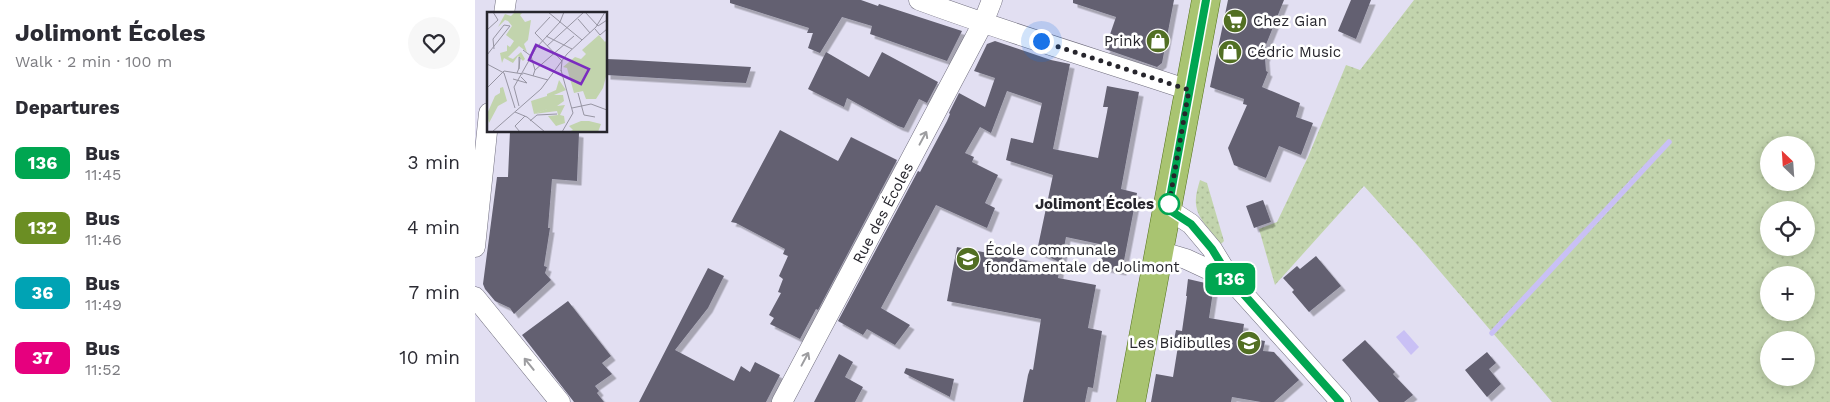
<!DOCTYPE html>
<meta charset="utf-8">
<style>
body{margin:0;font-family:"Work Sans",sans-serif;background:#f7f7f7;color:#2b2b33;height:100vh;display:flex;flex-direction:column;font-size:19px;white-space:nowrap}
*{box-sizing:border-box;margin:0}
p{font-size:16px;color:#7c7c81}
.icon{flex:none;width:28px;height:28px;fill:none;stroke:currentColor;stroke-width:2;stroke-linecap:round;stroke-linejoin:round}
.map{position:relative;flex:1;overflow:hidden}
.drawer{display:flex;flex-direction:column;background:#fff;width:475px}
.drawer>*{flex:none}
.badge{padding:0 10px;border-radius:8px;font-size:18px;line-height:32px}
.needle{width:32px;rotate:335deg}
.tools{position:absolute;left:1285px;top:136px;display:grid;gap:10px}
.tools a{display:grid;place-items:center;width:55px;height:55px;border-radius:50%;background:#fff;box-shadow:0 2px 12px #0003;font-size:25px}
.you{position:absolute;width:25px;height:25px;margin:-12px;border:4px solid #fff;border-radius:50%;background:#1a73e8;box-shadow:0 0 0 8px #1a73e833}
.map>.badge{position:absolute;translate:-50% -50%;box-shadow:0 0 0 2px #fff}
h2{padding:0 15px;font-size:19px;line-height:45px}
.round{display:grid;place-items:center;flex:none;width:52px;height:52px;border-radius:26px;background:#f7f7f7}
.headline{display:flex;align-items:center;justify-content:space-between;height:85px;padding:0 15px}
h1{font-size:24px;font-weight:700;line-height:38px}
ul{padding:0;list-style:none}
li{display:flex;align-items:center;gap:15px;height:65px;padding:0 15px}
li div{flex:1}
li b{display:block;font-size:19px}
li em{font-style:normal}
li .badge{min-width:55px;font-weight:700;text-align:center}
main{display:flex;flex:1;min-height:0}
.map>svg:first-child{display:block}
.grass{fill:url(#grass-dots);fill-rule:evenodd}
.water{fill:#c9c0f5}
.lines{fill:none;stroke-linecap:round;stroke-linejoin:round}
.stream{stroke:#c9c0f5;stroke-width:5.5}
.building{fill:#636171;filter:url(#shadow)}
.street-casing{stroke:#706e7e;stroke-width:21}
.primary-casing{stroke:#55731b;stroke-width:29}
.street{stroke:#fff;stroke-width:20}
.primary{stroke:#a9c471;stroke-width:28}
.oneway{stroke:#9d9da0}
.line-casing{stroke:#fff;stroke-width:11}
.line{stroke:#00a651;stroke-width:8}
.walk{stroke:#26252c;stroke-width:5;stroke-dasharray:0 9}
.stop-dot{fill:#fff;stroke:#00a651;stroke-width:2.5}
.labels{text-anchor:middle;dominant-baseline:central;stroke-width:5;stroke-linejoin:round;paint-order:stroke}
.poi-label{font-size:15px;fill:#26252c;stroke:#fff;text-anchor:start}
.stop-label{font-size:15px;font-weight:bold;fill:#26252c;stroke:#fff;text-anchor:end}
.street-label{font-size:15px;fill:#26252c;stroke:#fff}
.inset-road{fill:none;stroke:#9795a3;stroke-width:1}
.view{fill:#7b2cbf;fill-opacity:0.15;stroke:#7b2cbf;stroke-width:2.5}
.inset-edge{fill:none;stroke:#26252c;stroke-width:2.5}
</style>
<main>
<section class="drawer">
<div class="headline"><div><h1>Jolimont Écoles</h1><p>Walk · 2 min · 100 m</p></div><a class="round"><svg class="icon" aria-label="heart" viewBox="0 0 24 24"><path d="M12 20l-8-8c-3-5 5-10 8-4 3-6 11-1 8 4z"/></svg></a></div>
<h2>Departures</h2>
<ul>
<li><span class="badge" style="background:#00a651;color:#fff">136</span><div><b>Bus</b><p>11:45</p></div><em>3 min</em></li>
<li><span class="badge" style="background:#6b8e23;color:#fff">132</span><div><b>Bus</b><p>11:46</p></div><em>4 min</em></li>
<li><span class="badge" style="background:#00a3b4;color:#fff">36</span><div><b>Bus</b><p>11:49</p></div><em>7 min</em></li>
<li><span class="badge" style="background:#e6007e;color:#fff">37</span><div><b>Bus</b><p>11:52</p></div><em>10 min</em></li>
</ul>
</section>
<div class="map">
<svg width="1355" height="402" viewBox="0 0 1355 402">
<defs>
<pattern id="grass-dots" width="8" height="8" patternUnits="userSpaceOnUse" patternTransform="scale(1.25)"><rect width="8" height="8" fill="#c2d4ad"/><path d="M2 2h.1M6 6h.1" fill="none" stroke="#a7b695" stroke-width="1.8" stroke-linecap="round"/></pattern>
<filter id="shadow"><feDropShadow dx="4.5" dy="4.5" stdDeviation="0" flood-color="#0004"/></filter>
</defs>
<rect width="100%" height="100%" fill="#e2dff2"/>
<!-- grass -->
<path class="grass" d="M939,0H1355V402H1077L944,247L889,186L800,285L784,229L802,222L833,157L871,65L885,70ZM1294,145H1331V182H1294ZM1294,210H1331V248H1294ZM1294,275H1331V312H1294ZM1294,340H1331V378H1294Z
M725,180L732,183L749,241L746,244C737,232 722,219 721,204C720,196 723,187 725,180Z"/>
<!-- water -->
<path class="water" d="M929,330L944,347L936,355L921,337Z"/>
<g class="lines">
<!-- stream -->
<path class="stream" d="M1017,333L1194,142"/>
</g>
<!-- building -->
<path class="building" d="M255,0H386L403,6L404,4L487,31L472,61L395,34L397,26L367,17L345,53L333,48L338,33H332L334,28L255,3Z
M598,0H699L687,63L682,67L630,49L641,17L598,3Z
M753,0H809L790,47L793,49L790,58L791,71L793,72L787,87L825,103L821,117L838,123L826,155L804,146L791,178L759,165L753,148L772,105L768,104L769,99L735,87Z
M876,0H896L881,39L863,31Z
M520,41L576,60L595,64L578,149L623,158L633,107H628L632,86L664,92L646,189L662,193L647,271L625,267L629,245L591,237L586,263L562,251L578,175L531,160L536,138L558,143L567,103L532,91L516,133L505,127L490,153L499,157L497,162L523,175L510,203L520,208L512,228L461,205L406,308L435,325L420,345L392,329L388,335L363,321L443,171L445,172L472,121L475,114L474,113L484,93L510,107L520,78L499,71L512,44Z
M351,52L394,77L407,52L463,82L452,103L444,99L429,128L423,126L372,98L369,107L333,89Z
M131,59L156,60L276,67L271,83L250,82L131,75Z
M305,130L363,161L376,137L422,160L343,310L341,309L325,339L295,324L299,318L294,315L306,293L303,292L308,279L304,276L313,256L308,254L310,249L261,223L256,222Z
M35,131H93L104,133L102,181L77,179L73,228H75L69,266L72,267L70,273L76,280L39,314L35,308L20,301L10,289L8,284L22,177H33Z
M788,200L796,222L779,228L771,206Z
M482,247L585,267L583,278L621,285L613,328L627,331L618,388L613,387L610,402H548L553,375L555,369L558,370L566,319L472,301Z
M841,256L866,286L834,312L817,292L819,290L808,278L822,266L825,269Z
M233,268L249,276L233,308L200,350L259,381L266,366L275,372L280,362L305,375L291,402H164Z
M713,279L739,285L734,318L769,324L767,337L790,341L788,351L799,352L824,380L799,402H786L757,397L756,402H676L681,374L698,377L703,346L698,345L701,330L707,331L712,296H711Z
M93,301L136,356L127,363L137,374L120,386L124,391L122,393L129,402H99L47,335Z
M890,340L920,372L918,374L938,395L929,402H904L867,360Z
M1012,352L1021,363L1014,369L1026,384L1012,397L990,370Z
M364,354L378,362L370,377L388,387L380,402H339Z
M431,368L479,379L475,397L429,373Z"/>
<g class="lines">
<!-- street casing -->
<g class="street-casing">
<path id="street" d="M444,0C533,33 624,60 714,90
M29,14L31,0
M693,209L716,224L737,249L756,280L866,402
M0,247L14,113
M684,251L711,259L756,280
M0,297L85,402
M307,402L508,23L517,0"/>
</g>
<!-- primary casing -->
<g class="primary-casing">
<path id="primary" d="M656,402L731,0"/>
</g>
<!-- street -->
<use href="#street" class="street"/>
<!-- primary -->
<use href="#primary" class="primary"/>
</g>
<!-- one-way arrows -->
<defs><path id="oneway-shaft" d="M-6 0H5M1.5-3L5.5 0L1.5 3" fill="none" stroke-width="1.6" stroke-linecap="round" stroke-linejoin="round" transform="scale(1.25)"/></defs>
<g class="oneway">
<use href="#oneway-shaft" transform="translate(448 138) rotate(-62)"/>
<use href="#oneway-shaft" transform="translate(330 359) rotate(-62)"/>
<use href="#oneway-shaft" transform="translate(54 364) rotate(-129)"/>
</g>
<g class="lines">
<!-- line casing -->
<g class="line-casing">
<path id="line" d="M731,0L693,209L716,224L737,249L756,280L865,402"/>
</g>
<!-- line -->
<use href="#line" class="line"/>
<!-- walk -->
<path class="walk" d="M566,41L714,90L694,204"/>
</g>
<!-- icons -->
<defs>
<g id="supermarket-disc" transform="scale(1.25)"><circle r="9.5" fill="#526f23" stroke="#fff"/><path d="M-6-5.5h2.5l.6 2H6L4.5 2H-2.5L-4.4-4H-6ZM-1.5 3.2a1.3 1.3 0 1 0 .1 0ZM3 3.2a1.3 1.3 0 1 0 .1 0Z" fill="#fff"/></g>
<g id="shop-disc" transform="scale(1.25)"><circle r="9.5" fill="#526f23" stroke="#fff"/><path d="M-5-2.5h2.3a2.7 3.5 0 0 1 5.4 0H5L5.5 6h-11ZM-1.5-2.5h3a1.5 2.3 0 0 0-3 0Z" fill="#fff"/></g>
<g id="school-disc" transform="scale(1.25)"><circle r="9.5" fill="#526f23" stroke="#fff"/><path d="M0-5L7-2L0 1L-7-2ZM-4 1L0 2.5L4 1V4Q0 6-4 4Z" fill="#fff"/></g>
</defs>
<g fill-rule="evenodd">
<use href="#supermarket-disc" x="760" y="21"/>
<use href="#shop-disc" x="683" y="41"/>
<use href="#shop-disc" x="755" y="52"/>
<use href="#school-disc" x="493" y="259"/>
<use href="#school-disc" x="774" y="343"/>
</g>
<!-- markers -->
<circle class="stop-dot" cx="694" cy="204" r="10"/>
<g class="labels">
<!-- poi labels -->
<g class="poi-label">
<text x="778" y="21">Chez Gian</text>
<text x="666" y="41" text-anchor="end">Prink</text>
<text x="772" y="52">Cédric Music</text>
<text x="510" y="250">École communale<tspan x="510" dy="17">fondamentale de Jolimont</tspan></text>
<text x="756" y="343" text-anchor="end">Les Bidibulles</text>
</g>
<!-- stop labels -->
<g class="stop-label">
<text x="679" y="204">Jolimont Écoles</text>
</g>
<!-- street labels -->
<g class="street-label">
<text transform="translate(408 213) rotate(-62)">Rue des Écoles</text>
</g>
</g>
<!-- overview -->
<g transform="translate(12 12)">
<rect width="120" height="120" fill="#e2dff2"/>
<path d="M112,23L118,30L120,28V61L116,76L109,87H99L96,79L87,81L80,56L76,55L88,45L94,47L99,42L95,38ZM60,84L61,97L47,102L44,89Z" fill="#c2d4ad"/>
<path d="M28,0H36L33,3L38,10L44,8L41,28L37,32L40,40L32,34L21,45L26,47L34,40L38,47L36,49L31,44L26,51L17,46L15,51L13,41L20,39V33L23,35L27,29L19,23L25,14L21,9L18,8L11,15L18,2L24,4ZM72,68L79,78L67,83H76L77,89L70,94L78,93L73,103L77,104L78,111L69,114L61,104L71,103L70,99L47,102L60,97V82L69,78ZM16,75L20,89L11,94L2,111L0,102L8,84L13,81V76ZM94,109H102L114,112L111,120H81L86,118L82,114Z" fill="#c2d4ad"/>
<path class="inset-road" d="M61,0L95,28M98,0L111,14L120,8M63,5L48,21L75,49L74,59M91,7L103,21M108,17L113,23L120,17M0,18L11,8L6,0M59,24L85,37M60,34L97,0M7,37L6,27L17,13L23,14M36,38L44,44L48,58M0,43L23,14M0,52L17,61L28,96M74,58L86,101L75,120M30,61L32,56L33,46L32,45V57M36,61L61,68M46,64L48,58L87,24M26,67L40,71L34,65M0,76L17,59L36,62M91,81L97,103L108,105M32,94L27,75L49,36L73,10L77,0M85,96L104,92L120,98M28,100L40,105L58,120M43,109L50,103L70,102M5,120L54,77L80,42L109,15L118,0M33,120L28,114L38,104"/>
<path class="view" d="M49,33L102,57L94,72L42,48Z"/>
<rect width="120" height="120" class="inset-edge"/>
</g>
</svg>
<div class="tools">
<a><svg class="needle" viewBox="-14 -14 28 28"><path d="M0-13l5 13h-10z" fill="#e53935"/><path d="M0 13l5-13h-10z" fill="#7c7c81"/></svg></a>
<a><svg class="icon" aria-label="locate" viewBox="0 0 24 24"><circle cx="12" cy="12" r="6"/><path d="M12 2v4M12 18v4M2 12h4M18 12h4"/></svg></a>
<a>+</a>
<a>−</a>
</div>
<div class="you" style="left:566px;top:41px"></div>
<b class="badge" style="left:755px;top:279px;background:#00a651;color:#fff">136</b>
</div>
</main>
